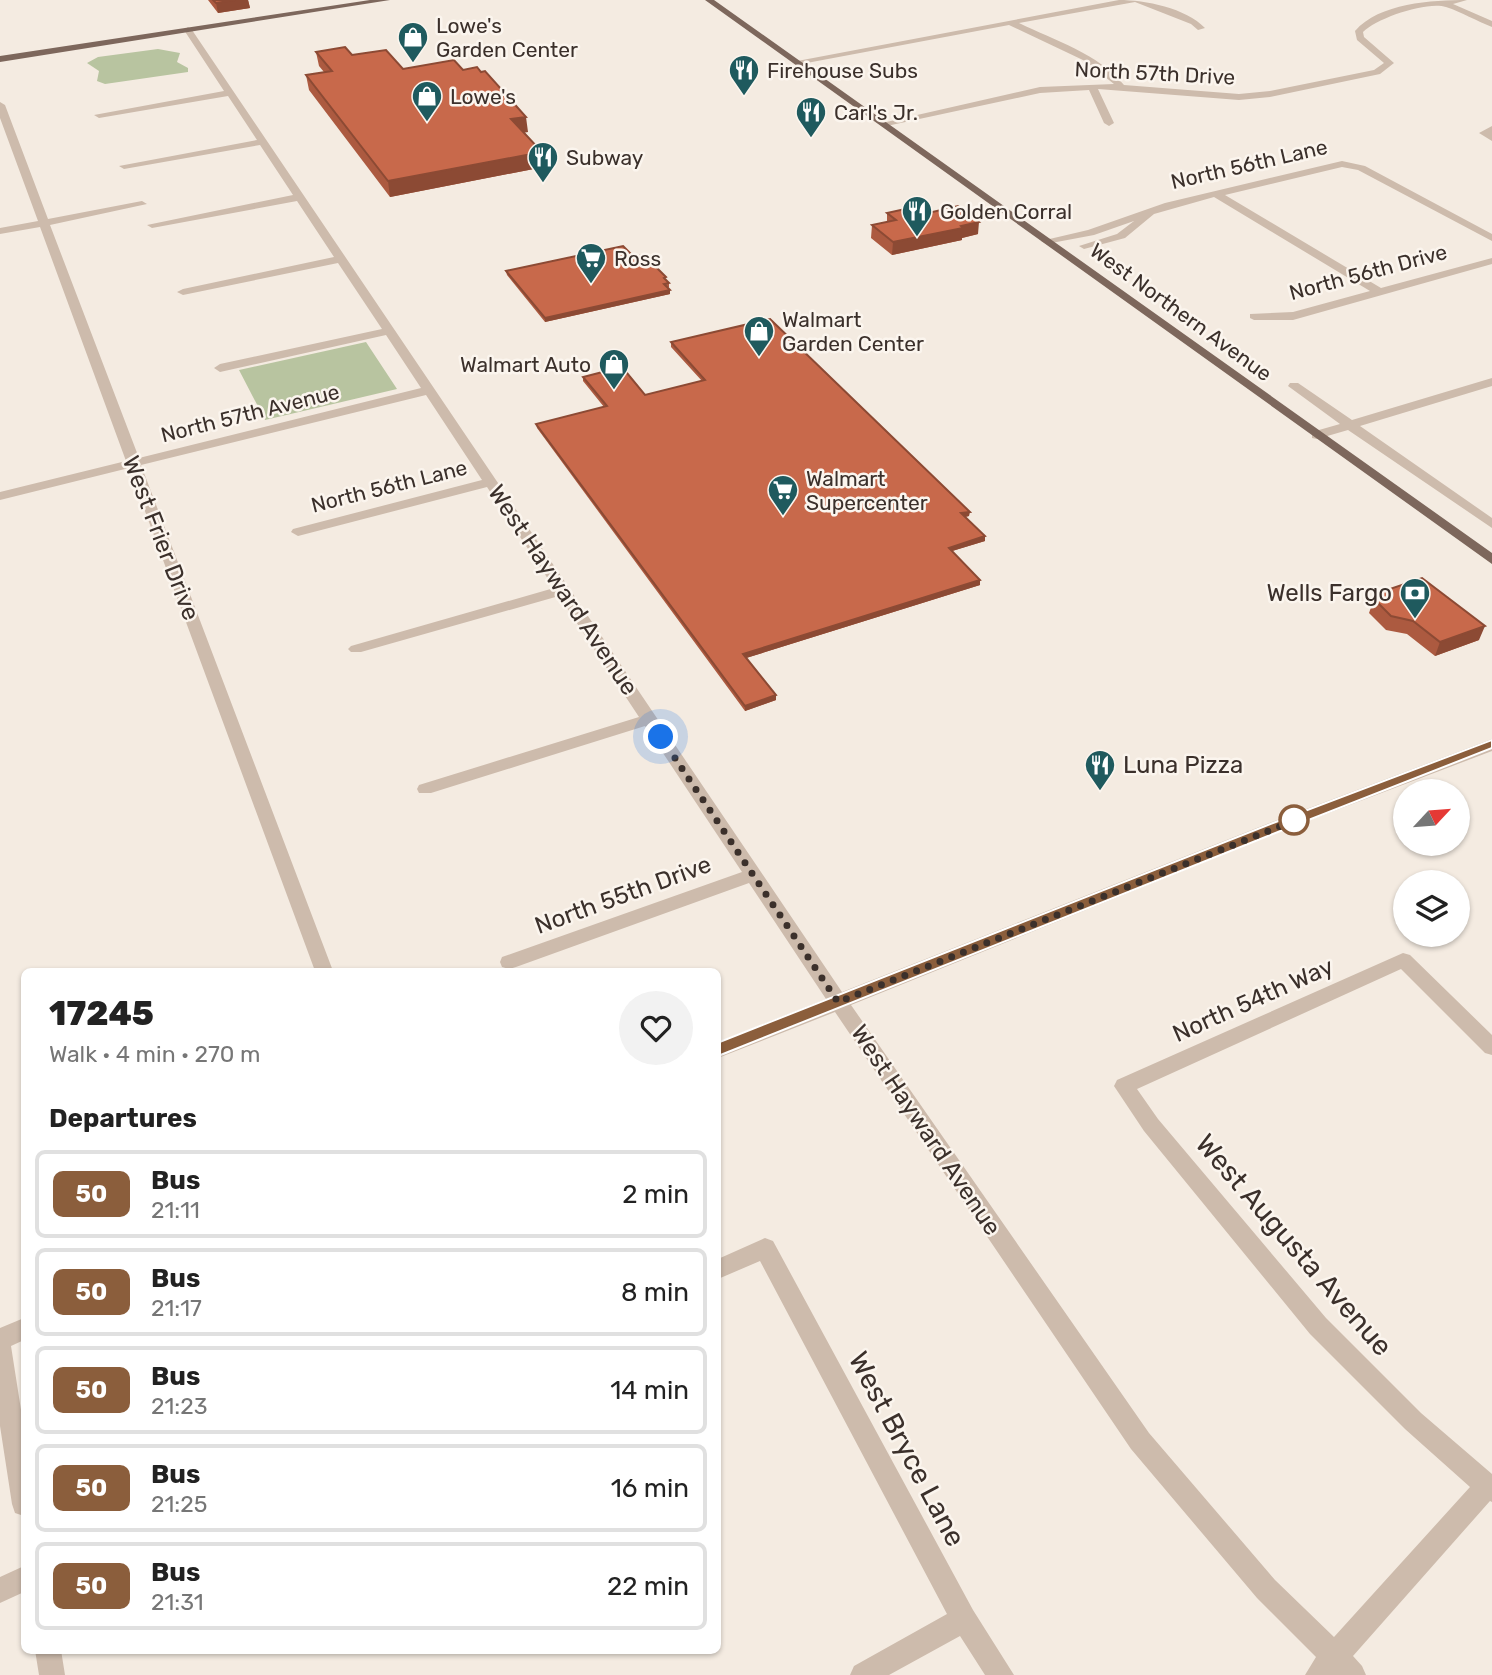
<!DOCTYPE html>
<meta charset="utf-8">
<style>
body{margin:0;font-family:Rubik,sans-serif;background:#f2f2f2;color:#222;height:100vh;display:flex;flex-direction:column;font-size:26px;white-space:nowrap}
*{box-sizing:border-box;margin:0}
p{font-size:23px;color:#767676}
.icon{flex:none;width:38px;height:38px;fill:none;stroke:currentColor;stroke-width:2;stroke-linecap:round;stroke-linejoin:round}
.map{position:relative;flex:1;overflow:hidden}
.side{position:absolute;left:21px;top:968px;width:700px;height:686px;display:flex;flex-direction:column;background:#fff;border-radius:10px;box-shadow:0 2px 5px #0004}
.side>*{flex:none}
.badge{padding:0 14px;border-radius:10px;font-size:24px;line-height:46px}
.needle{width:46px;rotate:64deg}
.tools{position:absolute;left:1393px;top:779px;display:grid;gap:14px}
.tools a{display:grid;place-items:center;width:77px;height:77px;border-radius:50%;background:#fff;box-shadow:0 2px 5px #0004;font-size:35px}
.you{position:absolute;width:35px;height:35px;margin:-18px;border:5px solid #fff;border-radius:50%;background:#1a73e8;box-shadow:0 0 0 10px #1a73e833}
.map>.badge{position:absolute;translate:-50% -50%;box-shadow:0 0 0 4px #fff}
h2{padding:0 28px;font-size:26px;line-height:63px}
.round{display:grid;place-items:center;flex:none;width:74px;height:74px;border-radius:37px;background:#f2f2f2}
.overview{display:flex;align-items:center;justify-content:space-between;height:119px;padding:0 28px}
h1{font-size:33px;font-weight:800;line-height:52px}
ul{padding:0;list-style:none}
li{display:flex;align-items:center;gap:21px;height:88px;margin:0 14px 10px;padding:0 14px;border:4px solid #e0e0e0;border-radius:10px}
li div{flex:1}
li b{display:block;font-size:26px}
li em{font-style:normal}
li .badge{min-width:77px;font-weight:700;text-align:center}
.map>svg:first-child{display:block}
.green{fill:#b8c4a0}
.lines{fill:none;stroke-linecap:round;stroke-linejoin:round}
.minor{fill:#cdbbac;fill-rule:evenodd}
.major{fill:#7d675c;fill-rule:evenodd}
.wall{fill:#ac5a40}
.shaded-wall{fill:#8c4a34}
.building{fill:#c8694b;stroke:#8c4a34;stroke-width:2}
.line{fill:#8b5e3c;stroke:#fff;stroke-width:2}
.walk{stroke:#3b302b;stroke-width:7;stroke-dasharray:0 12.6}
.stop-dot{fill:#fff;stroke:#8b5e3c;stroke-width:3.5}
.labels{text-anchor:middle;dominant-baseline:central;stroke-width:5;stroke-linejoin:round;paint-order:stroke}
.far-poi-label{font-size:21px;fill:#3b302b;stroke:#fbf5ee;text-anchor:start}
.far-street-label{font-size:21px;fill:#3b302b;stroke:#fbf5ee}
.street-label{font-size:24px;fill:#3b302b;stroke:#fbf5ee}
.poi-label{font-size:24px;fill:#3b302b;stroke:#fbf5ee;text-anchor:end}
.near-street-label{font-size:28px;fill:#3b302b;stroke:#fbf5ee}
</style>
<div class="map">
<svg width="1492" height="1675" viewBox="0 0 1492 1675">
<rect width="100%" height="100%" fill="#f4ebe1"/>
<!-- green -->
<path class="green" d="M158,49L180,53L177,62L188,68V72L105,84L97,81L99,71L87,63L98,57Z
M366,342L397,389L265,420L239,370Z"/>
<g class="lines">
<!-- minor -->
<path class="minor" d="M1119,0C1145,0 1186,8 1205,28L1198,30L1191,24L1135,2L1019,23C1054,40 1099,54 1124,85L1239,94L1270,91L1374,70L1384,63L1357,40L1355,31C1379,3 1432,0 1467,0L1453,4L1492,21V27C1476,21 1462,12 1446,7C1427,1 1377,18 1363,32L1364,37L1394,63L1380,74L1270,97L1239,100L1098,89L1114,123L1109,126L1104,123L1089,90L1040,93L882,127V123L1040,87L1114,84L1085,61L1009,25L796,65L792,62Z
M188,27L192,30L842,992L1272,822L1492,739V751L1284,830L851,1005L1149,1433L1275,1580L1334,1637L1470,1487L1405,1429L1310,1334L1144,1131L1114,1086L1117,1080L1403,953L1410,955L1492,1035V1055L1485,1053L1401,969L1137,1089L1158,1119L1326,1318L1421,1413L1492,1474V1502L1490,1501L1353,1656L1362,1666L1366,1675H1305L1316,1657L1257,1598L1131,1449L835,1012L718,1058V1042L826,999L749,883L516,967L509,969L502,967L500,962L502,957L742,872L645,726L431,793H419L417,789L419,785L639,717L559,596L361,652H351L348,649L351,646L554,588L487,487L298,536L291,532L293,529L482,480L426,395L141,465L333,971H315L129,468L0,500V492L126,461L40,227L0,234V228L38,221L0,118V102L5,105L48,219L142,201L147,204L50,225L139,458L421,388L386,335L220,372L214,368L220,364L382,329L338,263L183,295L177,292L183,289L334,257L297,201L152,228L147,225L293,195L260,145L124,169L119,166L257,140L228,96L99,118L94,115L224,91L184,30Z
M1492,126V141L1479,133Z
M1342,161L1365,166L1492,234V241L1358,170L1342,167L1225,195L1381,288L1492,258V264L1293,320H1254L1250,318V314L1293,312L1370,291L1214,197L1154,214L1125,238L1084,249L1079,246L1117,234L1134,221L1094,235L1046,244L1041,241L1088,230L1165,203Z
M1492,378V386L1360,426L1492,518V528L1348,430L1317,439L1312,438V432L1340,424L1288,386L1290,383H1298L1352,420Z
M765,1238L773,1241L973,1610L1014,1675H985L960,1636L889,1675H850L854,1666L947,1614L760,1261L718,1279V1259Z
M24,1318V1340L11,1346L24,1429V1516L15,1513L12,1504L0,1426V1328Z
M24,1566V1592L0,1603V1577Z
M35,1650H61L65,1675H39Z"/>
<!-- major -->
<path class="major" d="M370,0H390L0,62V56Z
M705,0H714L1492,553V564Z"/>
</g>
<!-- wall -->
<path class="wall" d="M208,0H248L250,8L218,13Z
M316,52L352,55L403,69L528,132H524L542,152L544,167L390,197L309,90L306,75L324,72L319,66Z
M887,213L924,214L978,234L962,238V240L892,255L871,238L872,225L887,222Z
M506,271L666,280L669,283V287L668,288L670,290V294L545,322L507,275Z
M671,342L969,516L965,517L985,536V541L952,551L980,585L746,658L776,695V700L745,711L537,428L536,424L604,407L583,381V377L645,395L702,381L671,347Z
M1378,593L1479,640L1435,656L1407,634L1386,630L1369,613L1374,599L1376,598Z"/>
<!-- shaded-wall -->
<path class="shaded-wall" d="M235,0H248L250,8L218,13L216,3Z
M526,117L528,132L513,135L511,119Z
M542,152L544,167L390,197L388,181Z
M979,222L978,234L962,238V240L892,255L893,242Z
M670,290V294L545,322V318Z
M970,512L969,516L960,518L961,513Z
M985,536V541L949,552V548Z
M980,580V585L743,659V654Z
M1485,626L1479,640L1435,656L1440,642Z
M776,695V700L745,711V706Z"/>
<!-- building -->
<path class="building" d="M213,0H235L216,3Z
M345,47L352,55L386,50L403,69L454,60L463,70L477,67L481,72L485,71L526,117L511,119L542,152L388,181L306,75L332,71L316,52Z
M958,206L979,222L961,226L963,228L893,242L872,225L896,220L887,213L914,207L924,214Z
M623,246L634,257L643,255L649,260L666,277L664,278L669,283L664,284L670,290L545,318L506,271Z
M770,319L970,512L961,513L985,536L949,548L980,580L743,654L776,695L745,706L536,424L607,406L583,377L622,367L645,395L705,380L671,342Z
M1422,578L1485,626L1440,642L1413,621L1391,616L1374,599L1382,596L1378,593Z"/>
<!-- line -->
<path class="line" d="M1492,740V748L1283,830L718,1056L710,1050L712,1045L1273,823Z"/>
<g class="lines">
<!-- walk -->
<path class="walk" d="M661,737L838,1002L1301,818L1294,820"/>
</g>
<!-- icons -->
<defs>
<g id="shop-pin" transform="scale(1.575)"><path d="M0 17L-7.5 6A9.5 9.5 0 1 1 7.5 6Z" fill="#1f5a5e" stroke="#fbf5ee"/><path d="M-5-2.5h2.3a2.7 3.5 0 0 1 5.4 0H5L5.5 6h-11ZM-1.5-2.5h3a1.5 2.3 0 0 0-3 0Z" fill="#fff"/></g>
<g id="restaurant-pin" transform="scale(1.575)"><path d="M0 17L-7.5 6A9.5 9.5 0 1 1 7.5 6Z" fill="#1f5a5e" stroke="#fbf5ee"/><path d="M-5-6h1v4h1v-4h1v4h1v-4h1v5L-1.5 .5V6h-2V.5L-5-1ZM5-6V6H3V1.5H1.5Q1.5-4 5-6Z" fill="#fff"/></g>
<g id="supermarket-pin" transform="scale(1.575)"><path d="M0 17L-7.5 6A9.5 9.5 0 1 1 7.5 6Z" fill="#1f5a5e" stroke="#fbf5ee"/><path d="M-6-5.5h2.5l.6 2H6L4.5 2H-2.5L-4.4-4H-6ZM-1.5 3.2a1.3 1.3 0 1 0 .1 0ZM3 3.2a1.3 1.3 0 1 0 .1 0Z" fill="#fff"/></g>
<g id="bank-pin" transform="scale(1.575)"><path d="M0 17L-7.5 6A9.5 9.5 0 1 1 7.5 6Z" fill="#1f5a5e" stroke="#fbf5ee"/><path d="M-6-4H6V4H-6ZM0-2.3a2.3 2.3 0 1 0 0 4.6a2.3 2.3 0 1 0 0-4.6Z" fill="#fff"/></g>
</defs>
<g fill-rule="evenodd">
<use href="#shop-pin" x="413" y="37"/>
<use href="#restaurant-pin" x="744" y="70"/>
<use href="#shop-pin" x="427" y="96"/>
<use href="#restaurant-pin" x="811" y="112"/>
<use href="#restaurant-pin" x="543" y="157"/>
<use href="#restaurant-pin" x="917" y="211"/>
<use href="#supermarket-pin" x="591" y="258"/>
<use href="#shop-pin" x="759" y="331"/>
<use href="#shop-pin" x="614" y="364"/>
<use href="#supermarket-pin" x="783" y="490"/>
<use href="#bank-pin" x="1415" y="593"/>
<use href="#restaurant-pin" x="1100" y="765"/>
</g>
<!-- markers -->
<circle class="stop-dot" cx="1294" cy="820" r="14"/>
<g class="labels">
<!-- far-poi labels -->
<g class="far-poi-label">
<text x="436" y="25">Lowe's<tspan x="436" dy="24">Garden Center</tspan></text>
<text x="767" y="70">Firehouse Subs</text>
<text x="450" y="96">Lowe's</text>
<text x="834" y="112">Carl's Jr.</text>
<text x="566" y="157">Subway</text>
<text x="940" y="211">Golden Corral</text>
<text x="614" y="258">Ross</text>
<text x="782" y="319">Walmart<tspan x="782" dy="24">Garden Center</tspan></text>
<text x="591" y="364" text-anchor="end">Walmart Auto</text>
<text x="806" y="478">Walmart<tspan x="806" dy="24">Supercenter</tspan></text>
</g>
<!-- far-street labels -->
<g class="far-street-label">
<text transform="translate(1155 73) rotate(3)">North 57th Drive</text>
<text transform="translate(1249 164) rotate(-13)">North 56th Lane</text>
<text transform="translate(1368 272) rotate(-15)">North 56th Drive</text>
<text transform="translate(1181 312) rotate(36)">West Northern Avenue</text>
<text transform="translate(250 413) rotate(-14)">North 57th Avenue</text>
<text transform="translate(389 486) rotate(-14)">North 56th Lane</text>
</g>
<!-- street labels -->
<g class="street-label">
<text transform="translate(161 538) rotate(69)">West Frier Drive</text>
<text transform="translate(563 590) rotate(56)">West Hayward Avenue</text>
<text transform="translate(623 895) rotate(-20)">North 55th Drive</text>
<text transform="translate(1253 1000) rotate(-24)">North 54th Way</text>
<text transform="translate(926 1130) rotate(56)">West Hayward Avenue</text>
</g>
<!-- poi labels -->
<g class="poi-label">
<text x="1392" y="593">Wells Fargo</text>
<text x="1123" y="765" text-anchor="start">Luna Pizza</text>
</g>
<!-- near-street labels -->
<g class="near-street-label">
<text transform="translate(1294 1245) rotate(49)">West Augusta Avenue</text>
<text transform="translate(907 1449) rotate(62)">West Bryce Lane</text>
</g>
</g>
</svg>
<div class="tools">
<a><svg class="needle" viewBox="-14 -14 28 28"><path d="M0-13l5 13h-10z" fill="#e53935"/><path d="M0 13l5-13h-10z" fill="#767676"/></svg></a>
<a><svg class="icon" aria-label="layers" viewBox="0 0 24 24"><path d="M12 4l9 5-9 5-9-5zM3 14l9 5 9-5"/></svg></a>
</div>
<div class="you" style="left:661px;top:737px"></div>
<section class="side">
<div class="overview"><div><h1>17245</h1><p>Walk · 4 min · 270 m</p></div><a class="round"><svg class="icon" aria-label="heart" viewBox="0 0 24 24"><path d="M12 20l-8-8c-3-5 5-10 8-4 3-6 11-1 8 4z"/></svg></a></div>
<h2>Departures</h2>
<ul>
<li><span class="badge" style="background:#8b5e3c;color:#fff">50</span><div><b>Bus</b><p>21:11</p></div><em>2 min</em></li>
<li><span class="badge" style="background:#8b5e3c;color:#fff">50</span><div><b>Bus</b><p>21:17</p></div><em>8 min</em></li>
<li><span class="badge" style="background:#8b5e3c;color:#fff">50</span><div><b>Bus</b><p>21:23</p></div><em>14 min</em></li>
<li><span class="badge" style="background:#8b5e3c;color:#fff">50</span><div><b>Bus</b><p>21:25</p></div><em>16 min</em></li>
<li><span class="badge" style="background:#8b5e3c;color:#fff">50</span><div><b>Bus</b><p>21:31</p></div><em>22 min</em></li>
</ul>
</section>
</div>
